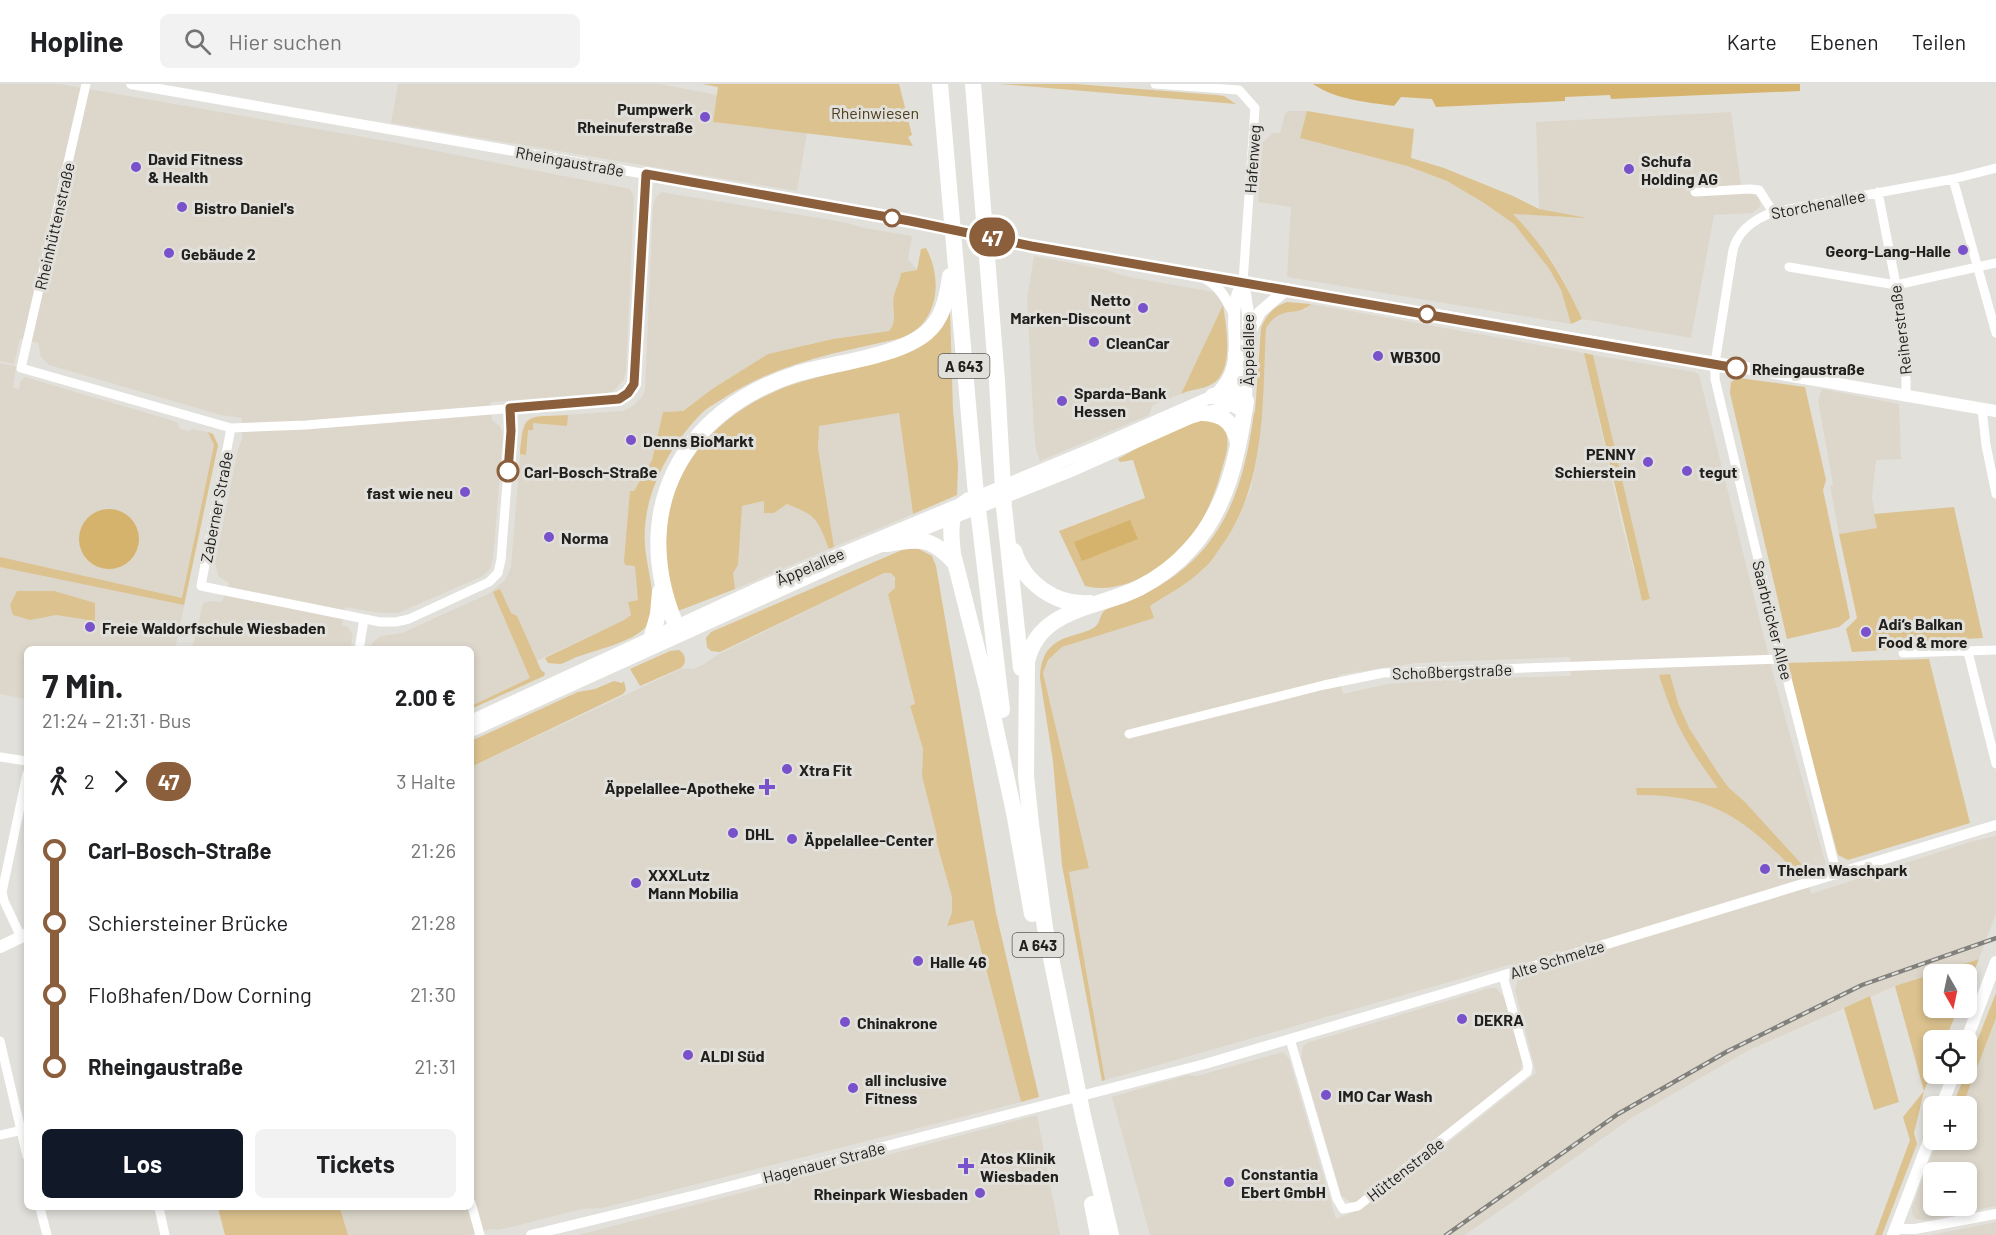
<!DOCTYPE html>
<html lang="de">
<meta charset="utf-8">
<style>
body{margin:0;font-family:Barlow,sans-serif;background:#f2f2f2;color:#202124;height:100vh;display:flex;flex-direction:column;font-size:22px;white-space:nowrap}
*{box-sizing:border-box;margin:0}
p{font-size:20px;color:#757577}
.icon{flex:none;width:33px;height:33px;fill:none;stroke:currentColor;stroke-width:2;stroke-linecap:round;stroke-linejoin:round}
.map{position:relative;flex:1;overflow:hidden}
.drawer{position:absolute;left:24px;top:562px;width:450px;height:564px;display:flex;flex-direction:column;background:#fff;border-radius:9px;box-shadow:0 3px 9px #0003}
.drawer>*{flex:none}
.badge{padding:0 12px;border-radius:20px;font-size:21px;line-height:39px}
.needle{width:39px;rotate:171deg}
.fabs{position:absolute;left:1923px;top:880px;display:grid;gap:12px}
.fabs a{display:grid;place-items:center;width:54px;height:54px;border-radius:9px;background:#fff;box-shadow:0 3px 9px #0003;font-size:30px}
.map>.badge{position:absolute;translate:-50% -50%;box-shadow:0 0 0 3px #fff}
.legs{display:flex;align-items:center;gap:9px;height:66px;padding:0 18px;font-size:20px}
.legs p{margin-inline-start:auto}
.headline{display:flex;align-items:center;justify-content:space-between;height:102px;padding:0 18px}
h1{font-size:33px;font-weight:700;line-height:45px}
.button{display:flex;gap:12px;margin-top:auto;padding:12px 18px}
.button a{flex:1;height:69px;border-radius:9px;background:#111827;color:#fff;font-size:24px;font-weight:700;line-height:69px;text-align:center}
.button a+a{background:#f2f2f2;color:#202124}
ul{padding:0 18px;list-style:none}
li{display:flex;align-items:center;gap:21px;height:72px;font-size:22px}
li i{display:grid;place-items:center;width:9px;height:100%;margin:0 8px;background:currentColor}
li i::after{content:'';width:15px;height:15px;margin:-8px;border:4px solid;border-radius:50%;background:#fff}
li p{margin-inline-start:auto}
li:first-child i{background:linear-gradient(#0000 50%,currentColor 0)}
li:last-child i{background:linear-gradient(currentColor 50%,#0000 0)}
header{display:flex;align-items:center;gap:36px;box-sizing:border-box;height:84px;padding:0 30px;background:#fff;border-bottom:2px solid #e0e0e0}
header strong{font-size:28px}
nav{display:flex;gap:33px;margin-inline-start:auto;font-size:21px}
.search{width:420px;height:54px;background:#f2f2f2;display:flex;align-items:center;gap:15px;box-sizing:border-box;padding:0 21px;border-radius:9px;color:#757577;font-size:22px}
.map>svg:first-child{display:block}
.built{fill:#ddd7cb;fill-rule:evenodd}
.green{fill:#dcc28e}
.water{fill:#d6b36c}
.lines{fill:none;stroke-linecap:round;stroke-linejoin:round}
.minor{stroke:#fff;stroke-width:9}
.tertiary{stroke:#fff;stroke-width:10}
.secondary{stroke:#fff;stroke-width:12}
.motorway{stroke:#fff;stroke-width:16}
.rail-casing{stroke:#81807c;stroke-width:4.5}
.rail{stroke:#e2e0db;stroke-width:2;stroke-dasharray:7;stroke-linecap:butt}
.line-1-casing{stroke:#fff;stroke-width:14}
.line-1{stroke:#8b5e3c;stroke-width:9}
.poi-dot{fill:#7952cb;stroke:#e2e0db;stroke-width:2}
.stop-1-dot{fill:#fff;stroke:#8b5e3c;stroke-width:3}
.labels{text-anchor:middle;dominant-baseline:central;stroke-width:6;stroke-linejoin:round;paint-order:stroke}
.shield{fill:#e2e0db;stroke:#5b5a57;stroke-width:1.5}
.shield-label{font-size:15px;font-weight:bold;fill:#21201e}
.poi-label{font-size:16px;font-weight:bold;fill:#21201e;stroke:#e2e0db;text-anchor:start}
.park-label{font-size:16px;fill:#4a3b1b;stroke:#e2e0db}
.street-label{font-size:16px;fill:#21201e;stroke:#e2e0db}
.stop-label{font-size:16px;font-weight:bold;fill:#21201e;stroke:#e2e0db;text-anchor:start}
</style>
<header>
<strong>Hopline</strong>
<div class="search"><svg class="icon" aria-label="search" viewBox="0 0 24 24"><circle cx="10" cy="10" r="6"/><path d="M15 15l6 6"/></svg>Hier suchen</div>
<nav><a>Karte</a><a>Ebenen</a><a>Teilen</a></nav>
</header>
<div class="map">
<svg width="1996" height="1151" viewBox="0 0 1996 1151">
<rect width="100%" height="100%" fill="#e2e0db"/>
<!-- built -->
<path class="built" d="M0,0H60L386,57L630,105L634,113L626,287L624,295L614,307L608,309L491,318L492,336L500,342L503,351L493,476L490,485L483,492L398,529H381L345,523L342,541L348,543L353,551L350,565H192L203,519L210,517L222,518L229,499L218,492L215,479L238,365L242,356V334L221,331L49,281L41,273L38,259L20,255L14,280L0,277Z
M398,0H660L717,11L713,38L807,49L797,107L391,39Z
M1288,27H1307L1300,54L1407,82L1447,97L1484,119L1514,140L1550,186L1561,206L1571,240L1287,193L1291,123L1258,118L1261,60L1273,49H1280L1285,30Z
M1731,28L1741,102L1759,114L1761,122L1752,129L1714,131L1691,254L1582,235L1565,199L1551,175L1512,129L1581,134L1539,125L1536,38Z
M661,108L843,138L864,144L912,152L908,175L917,186L901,190L893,242L889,247L833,255L768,270L712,305L682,327L663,328L652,376L634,407H630L638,516L628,518L631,531L624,536L526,582L531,594L471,622V566H370L371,563L373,558L381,552L402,549L490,509L505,496L511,483L522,347L526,337L534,333L623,327L633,322L642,313L645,305L653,122L656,113Z
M1034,172L1102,185L1129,193L1214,208L1220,215L1223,221L1181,310L1153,321L1149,331L1040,377L1036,366L1034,347L1027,215Z
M1311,220L1584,269L1622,441L1642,517L1650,515L1593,271L1695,288L1699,291L1773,589L1825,778V785L1806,792L1811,810L1970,758L1996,752V829L1979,875L1895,902L1749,966L1633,1033L1465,1151H1150L1112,1013L1187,991L1197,992L1283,968L1289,975L1336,1135L1354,1128L1350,1118L1341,1111L1301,974L1303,962L1307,959L1490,904H1496L1504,913L1522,976L1521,985L1518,989L1380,1100L1386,1108L1536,989L1515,906L1517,898L1512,880L1105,996L1069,787L1089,783L1043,589L1048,576L1062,563L1084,556L1150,522L1190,496L1204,485L1224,458L1239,433L1251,404L1259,363L1266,244L1271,236L1279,230L1306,225ZM1570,573L1571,592L1447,595L1388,600L1343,610L1338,591L1416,579Z
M0,279L16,282L13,304L19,305L20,298L25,293L174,337L178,339L180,345L188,347L193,345L208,348L213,350L218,361L175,565L27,566V615L0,610Z
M1822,305L1899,320L1901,375L1876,376L1872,413L1877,444L1839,450L1830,402L1833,401L1818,316Z
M899,329L913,430L834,463L818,364V342Z
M765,417L764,429H774L787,420L809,429L819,437L829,465L735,505L733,489L738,481L741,422Z
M884,489H891L896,498L895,504L888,510L915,621L910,623L923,665L922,692L937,753L935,754L952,813V828L947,841L972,835L1021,1018L602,1124L582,1125L499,1146L493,1145L469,1151H348L340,1124H471V683L683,584L693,585L704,580L717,571Z
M1996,934V1122L1925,1136L1915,1135L1912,1129V1123L1938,1056H1966V1023H1962ZM1934,1089H1966V1122H1934Z
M1037,1031L1060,1151H578L876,1074Z
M1996,1138V1151H1930L1987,1140Z"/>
<!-- green -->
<path class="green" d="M702,0H899L912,51L908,53L913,62L713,38L718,3Z
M1000,0H1076L1216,11L1224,12L1236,20Z
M1307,27L1414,45L1411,74L1444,84L1513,112L1539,125L1587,134L1513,130C1544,161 1564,195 1582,235L1571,240L1561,206L1550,186L1514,140L1484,119L1447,97L1407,82L1300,54Z
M926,164C943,195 939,238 903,254C842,267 781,278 727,312C720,317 711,321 704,327C670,360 641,412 645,461C646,483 659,518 649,538C640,557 595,566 577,573C571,575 566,579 560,580C556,580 551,579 548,579L545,574L624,536L631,531L628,518L638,516L635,482L625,481L624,477L630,407H634L652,376L663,328L683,327L712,305L768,270L833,255L889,247C899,236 890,221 895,208C897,202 900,197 901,189L917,186L921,165Z
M1287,218L1311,220C1297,234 1281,220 1266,244C1262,319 1267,401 1220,464C1215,471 1210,480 1203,485C1188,500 1168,510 1150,522L1154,534L1062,563L1048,576L1043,589L1089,784L1069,788L1105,996L1102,997L1062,781L1053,677L1040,594C1040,582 1043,569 1053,561C1064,551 1083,551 1095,543C1100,539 1100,531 1104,527C1111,522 1123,521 1130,517C1157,505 1181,490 1201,468C1236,429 1247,379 1254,329L1255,328L1261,244C1266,231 1274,222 1287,218Z
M1223,221C1226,242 1235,287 1212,300C1202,306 1190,305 1181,310Z
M950,227L953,326L958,381L957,411L913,430L899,329L819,342L818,364L834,463L829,465C817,434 817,432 787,420L774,429H764V417L742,422L738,481L733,489L735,505L678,527L673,521C671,500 666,478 666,458C667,380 722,326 791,301C810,295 829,290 848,285C856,283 867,282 874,278C900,265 926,243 950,227Z
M1584,269L1593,271L1650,515L1642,517Z
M1739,294L1805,303L1826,396L1823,406L1850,534L1839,543L1787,555L1730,309L1731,298Z
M568,331L567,342L533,339V346H528L526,371L520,370C524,326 527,334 568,331Z
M1200,336L1223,339C1231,358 1227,368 1221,388C1215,410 1206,432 1193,451C1169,482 1125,512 1085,502L1059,447L1145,414L1133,376L1120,378L1118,375L1146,359Z
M208,348L213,350L218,361L184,521L0,483V473L182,514L214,361Z
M1954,423L1983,554L1906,558V565L1852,568L1846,545L1857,534L1839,450L1877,444L1874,430Z
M917,464L932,472L936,482L996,829L1039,1013L1021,1018L973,836L947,842L952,828V813L935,753L937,752L922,692L923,665L910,622L915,620L888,510L895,504V494L891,489H884L720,568L711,567L707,563L706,554L711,548L902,466Z
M500,505L511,529L517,532L541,586L545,589L544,592L471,625V622L530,594L493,508Z
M17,507H54L95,519V537L56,531L30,536L13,531L10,521Z
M679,566C686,570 687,579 681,584L640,602L630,585L670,567Z
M1929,575L1970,739L1848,776L1838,771L1785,579Z
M1670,590L1678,619L1689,644L1718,689L1729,704L1745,718L1805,784L1799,791C1747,737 1715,710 1637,711L1636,704H1718C1688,663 1674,639 1659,591Z
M614,597L622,599L624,597L626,606L623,610L471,683V657L578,608L595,605Z
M1979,875L1967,904L1966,891H1934V924H1958L1945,957H1934L1933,984L1924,1007L1914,1049L1917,1060L1882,1151H1875L1910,1056L1903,1033L1924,1007L1895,902Z
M1996,909V934L1962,1023H1952L1976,964L1975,962Z
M1870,912L1899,1018L1874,1026L1844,924Z
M218,1124H340L348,1151H225Z"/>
<!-- water -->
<path class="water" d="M1313,0H1800V7L1611,15L1610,11L1565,13V17L1436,23L1432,15L1401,13L1394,22C1366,18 1337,16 1313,0Z
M79 455a30 30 0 1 1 60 0a30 30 0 1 1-60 0Z
M1130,436L1138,455L1082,477L1074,458Z"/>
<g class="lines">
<!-- minor -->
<path class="minor" d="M86,0L21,284L231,344L306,341L614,316L625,312L634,300L646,90
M1155,0L1239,6L1255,24L1243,198
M1953,95L1996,249
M1695,108L1750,105L1759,106L1773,128
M1878,108L1896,201L1906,296V313
M1789,183L1896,201L1996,179
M1982,325L1986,361L1996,410
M231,344L201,502L380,538H396L409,535L489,498L498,489L501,476L511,347L510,324
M359,566L364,535
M1968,568L1996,680
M1903,569L1996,566
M1129,650L1324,601L1383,589L1782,575
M0,673L27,677
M1837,791L1779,563L1715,295V279L1733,166C1738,146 1755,135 1773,128L1953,95L1996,84
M21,853L4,817L2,808L27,690
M1290,955L1337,1115L1343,1125L1358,1122L1527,988L1528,982L1503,892
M0,957L27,1072
M0,1051L27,1045
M471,1119L480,1151
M40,1124L47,1151
M159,1124L165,1151"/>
<!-- tertiary -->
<path class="tertiary" d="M131,0L868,129L1031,162L1243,198
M1204,194C1220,202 1226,215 1234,230
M1896,1145H1915L1996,1130
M531,1151L700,1110L1205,980L1446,909L1996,741"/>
<!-- secondary -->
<path class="secondary" d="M1243,198L1412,229L1431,230L1996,327
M1251,246L1260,228L1287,205
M471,637L761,503L1099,362L1213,312C1254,279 1220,236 1243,198
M471,647L854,473L1071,387L1190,334L1246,317L1248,229L1243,198
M0,863L27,850
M1966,957L1996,878
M1941,1023L1954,990
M1893,1151L1934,1044"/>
<!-- motorway -->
<path class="motorway" d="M940,0L975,400L1002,626
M973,0L997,297L1004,423L1021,584
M1236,270L1238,323
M1203,329C1223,330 1233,338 1238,358
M969,416C965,419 960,422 957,426C948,436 952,458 953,470L987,604L1014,728L1032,830
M886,460C921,455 930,452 955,479
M1014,467C1024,499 1056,522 1090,519
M676,541C628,428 681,327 796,290C833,279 897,273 926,249C943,235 947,214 950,192
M652,552L658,530L660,508
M1092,1120L1098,1151
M1111,1151L1083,1032L1045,844L1031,740L1026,692L1027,578C1038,524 1099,524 1139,504C1158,494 1176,481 1190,465C1228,424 1238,370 1246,317L1224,311L1213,312"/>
<!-- rail casing -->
<g class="rail-casing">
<path id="rail" d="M1446,1151L1618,1030L1728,967L1862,901L1996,854"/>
</g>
<!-- rail -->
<use href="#rail" class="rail"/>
</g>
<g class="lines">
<!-- line-1 casing -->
<g class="line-1-casing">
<path id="line-1" d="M508,387L511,347L510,324L619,315L628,309L634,300L646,90L910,137L1031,162L1736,284"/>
</g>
<!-- line-1 -->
<use href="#line-1" class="line-1"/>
</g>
<!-- markers -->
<g class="poi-dot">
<circle cx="705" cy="33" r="6"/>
<circle cx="136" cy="83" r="6"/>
<circle cx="1629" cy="85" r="6"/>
<circle cx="182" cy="123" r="6"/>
<circle cx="1963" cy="166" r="6"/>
<circle cx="169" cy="169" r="6"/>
<circle cx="1143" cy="224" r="6"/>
<circle cx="1094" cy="258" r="6"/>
<circle cx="1378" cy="272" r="6"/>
<circle cx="1062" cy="317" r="6"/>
<circle cx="631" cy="356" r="6"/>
<circle cx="1648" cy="378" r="6"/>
<circle cx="1687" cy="387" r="6"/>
<circle cx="465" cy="408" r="6"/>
<circle cx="549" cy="453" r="6"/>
<circle cx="90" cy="543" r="6"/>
<circle cx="1866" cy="548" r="6"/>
<circle cx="787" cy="685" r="6"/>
<path d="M764 694h6v6h6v6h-6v6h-6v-6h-6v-6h6z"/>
<circle cx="733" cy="749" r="6"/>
<circle cx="792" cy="755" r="6"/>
<circle cx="1765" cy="785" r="6"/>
<circle cx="636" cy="799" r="6"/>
<circle cx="918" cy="877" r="6"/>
<circle cx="1462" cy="935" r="6"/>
<circle cx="845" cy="938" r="6"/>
<circle cx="688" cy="971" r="6"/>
<circle cx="853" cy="1004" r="6"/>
<circle cx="1326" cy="1011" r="6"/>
<path d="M963 1073h6v6h6v6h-6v6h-6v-6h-6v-6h6z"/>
<circle cx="1229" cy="1098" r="6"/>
<circle cx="980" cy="1109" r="6"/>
</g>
<g class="stop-1-dot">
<circle cx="892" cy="134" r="8"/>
<circle cx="1427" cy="230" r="8"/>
<circle cx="1736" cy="284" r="10"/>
<circle cx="508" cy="387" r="10"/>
</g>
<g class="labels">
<!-- shield labels -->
<g class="shield">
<rect x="938.5" y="270" width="51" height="24" rx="4.5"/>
<rect x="1012.5" y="849" width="51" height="24" rx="4.5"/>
</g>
<g class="shield-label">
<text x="964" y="282">A 643</text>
<text x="1038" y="861">A 643</text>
</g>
<!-- poi labels -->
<g class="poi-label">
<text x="693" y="24" text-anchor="end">Pumpwerk<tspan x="693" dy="18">Rheinuferstraße</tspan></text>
<text x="148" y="74">David Fitness<tspan x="148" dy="18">&amp; Health</tspan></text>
<text x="1641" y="76">Schufa<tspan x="1641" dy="18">Holding AG</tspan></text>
<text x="194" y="123">Bistro Daniel's</text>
<text x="1951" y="166" text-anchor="end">Georg-Lang-Halle</text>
<text x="181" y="169">Gebäude 2</text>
<text x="1131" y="215" text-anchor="end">Netto<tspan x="1131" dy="18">Marken-Discount</tspan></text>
<text x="1106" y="258">CleanCar</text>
<text x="1390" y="272">WB300</text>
<text x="1074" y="308">Sparda-Bank<tspan x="1074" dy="18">Hessen</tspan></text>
<text x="643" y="356">Denns BioMarkt</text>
<text x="1636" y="369" text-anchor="end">PENNY<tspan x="1636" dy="18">Schierstein</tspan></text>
<text x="1699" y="387">tegut</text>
<text x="453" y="408" text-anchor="end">fast wie neu</text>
<text x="561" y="453">Norma</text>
<text x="1878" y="539">Adi‘s Balkan<tspan x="1878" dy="18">Food &amp; more</tspan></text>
<text x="102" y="543">Freie Waldorfschule Wiesbaden</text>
<text x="799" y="685">Xtra Fit</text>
<text x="755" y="703" text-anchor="end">Äppelallee-Apotheke</text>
<text x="745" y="749">DHL</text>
<text x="804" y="755">Äppelallee-Center</text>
<text x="1777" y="785">Thelen Waschpark</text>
<text x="648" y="790">XXXLutz<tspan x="648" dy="18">Mann Mobilia</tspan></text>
<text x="930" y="877">Halle 46</text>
<text x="1474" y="935">DEKRA</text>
<text x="857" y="938">Chinakrone</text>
<text x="700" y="971">ALDI Süd</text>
<text x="865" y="995">all inclusive<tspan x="865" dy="18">Fitness</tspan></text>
<text x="1338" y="1011">IMO Car Wash</text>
<text x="980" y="1073">Atos Klinik<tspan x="980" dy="18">Wiesbaden</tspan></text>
<text x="1241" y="1089">Constantia<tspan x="1241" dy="18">Ebert GmbH</tspan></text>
<text x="968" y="1109" text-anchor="end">Rheinpark Wiesbaden</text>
</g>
<!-- park labels -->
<g class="park-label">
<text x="875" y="28">Rheinwiesen</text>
</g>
<!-- street labels -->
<g class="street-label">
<text transform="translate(1252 75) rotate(-86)">Hafenweg</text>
<text transform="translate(570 77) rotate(10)">Rheingaustraße</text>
<text transform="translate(1818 120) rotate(-11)">Storchenallee</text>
<text transform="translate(54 142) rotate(-77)">Rheinhüttenstraße</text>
<text transform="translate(1900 246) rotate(-97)">Reiherstraße</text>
<text transform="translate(1247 266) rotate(-90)">Äppelallee</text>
<text transform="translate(216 423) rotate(-79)">Zaberner Straße</text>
<text transform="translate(810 482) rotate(-23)">Äppelallee</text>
<text transform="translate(1773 536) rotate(76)">Saarbrücker Allee</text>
<text transform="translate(1452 587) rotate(-2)">Schoßbergstraße</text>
<text transform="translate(1557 875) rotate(-17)">Alte Schmelze</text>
<text transform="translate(824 1078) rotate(-14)">Hagenauer Straße</text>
<text transform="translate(1405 1085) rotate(-38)">Hüttenstraße</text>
</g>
<!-- stop labels -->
<g class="stop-label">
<text x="1752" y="284">Rheingaustraße</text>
<text x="524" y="387">Carl-Bosch-Straße</text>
</g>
</g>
</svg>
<div class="fabs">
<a><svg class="needle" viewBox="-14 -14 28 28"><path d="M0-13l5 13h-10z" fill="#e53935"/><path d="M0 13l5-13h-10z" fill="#757577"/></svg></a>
<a><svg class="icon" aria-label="locate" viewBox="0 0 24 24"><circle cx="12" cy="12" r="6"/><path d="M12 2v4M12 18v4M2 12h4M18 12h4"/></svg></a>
<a>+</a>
<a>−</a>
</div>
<b class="badge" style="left:992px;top:153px;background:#8b5e3c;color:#fff">47</b>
<section class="drawer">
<div class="headline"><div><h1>7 Min.</h1><p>21:24 – 21:31 · Bus</p></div><b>2.00 €</b></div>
<div class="legs"><svg class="icon" aria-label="walk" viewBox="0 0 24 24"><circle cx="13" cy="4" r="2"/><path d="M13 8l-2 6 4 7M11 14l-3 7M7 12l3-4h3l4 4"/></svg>2<svg class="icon" aria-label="forward" viewBox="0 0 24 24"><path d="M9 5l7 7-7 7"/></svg><b class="badge" style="background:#8b5e3c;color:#fff">47</b><p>3 Halte</p></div>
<ul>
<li><i style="color:#8b5e3c"></i><b>Carl-Bosch-Straße</b><p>21:26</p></li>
<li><i style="color:#8b5e3c"></i><span>Schiersteiner Brücke</span><p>21:28</p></li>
<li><i style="color:#8b5e3c"></i><span>Floßhafen/Dow Corning</span><p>21:30</p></li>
<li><i style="color:#8b5e3c"></i><b>Rheingaustraße</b><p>21:31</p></li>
</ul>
<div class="button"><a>Los</a><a>Tickets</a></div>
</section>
</div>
